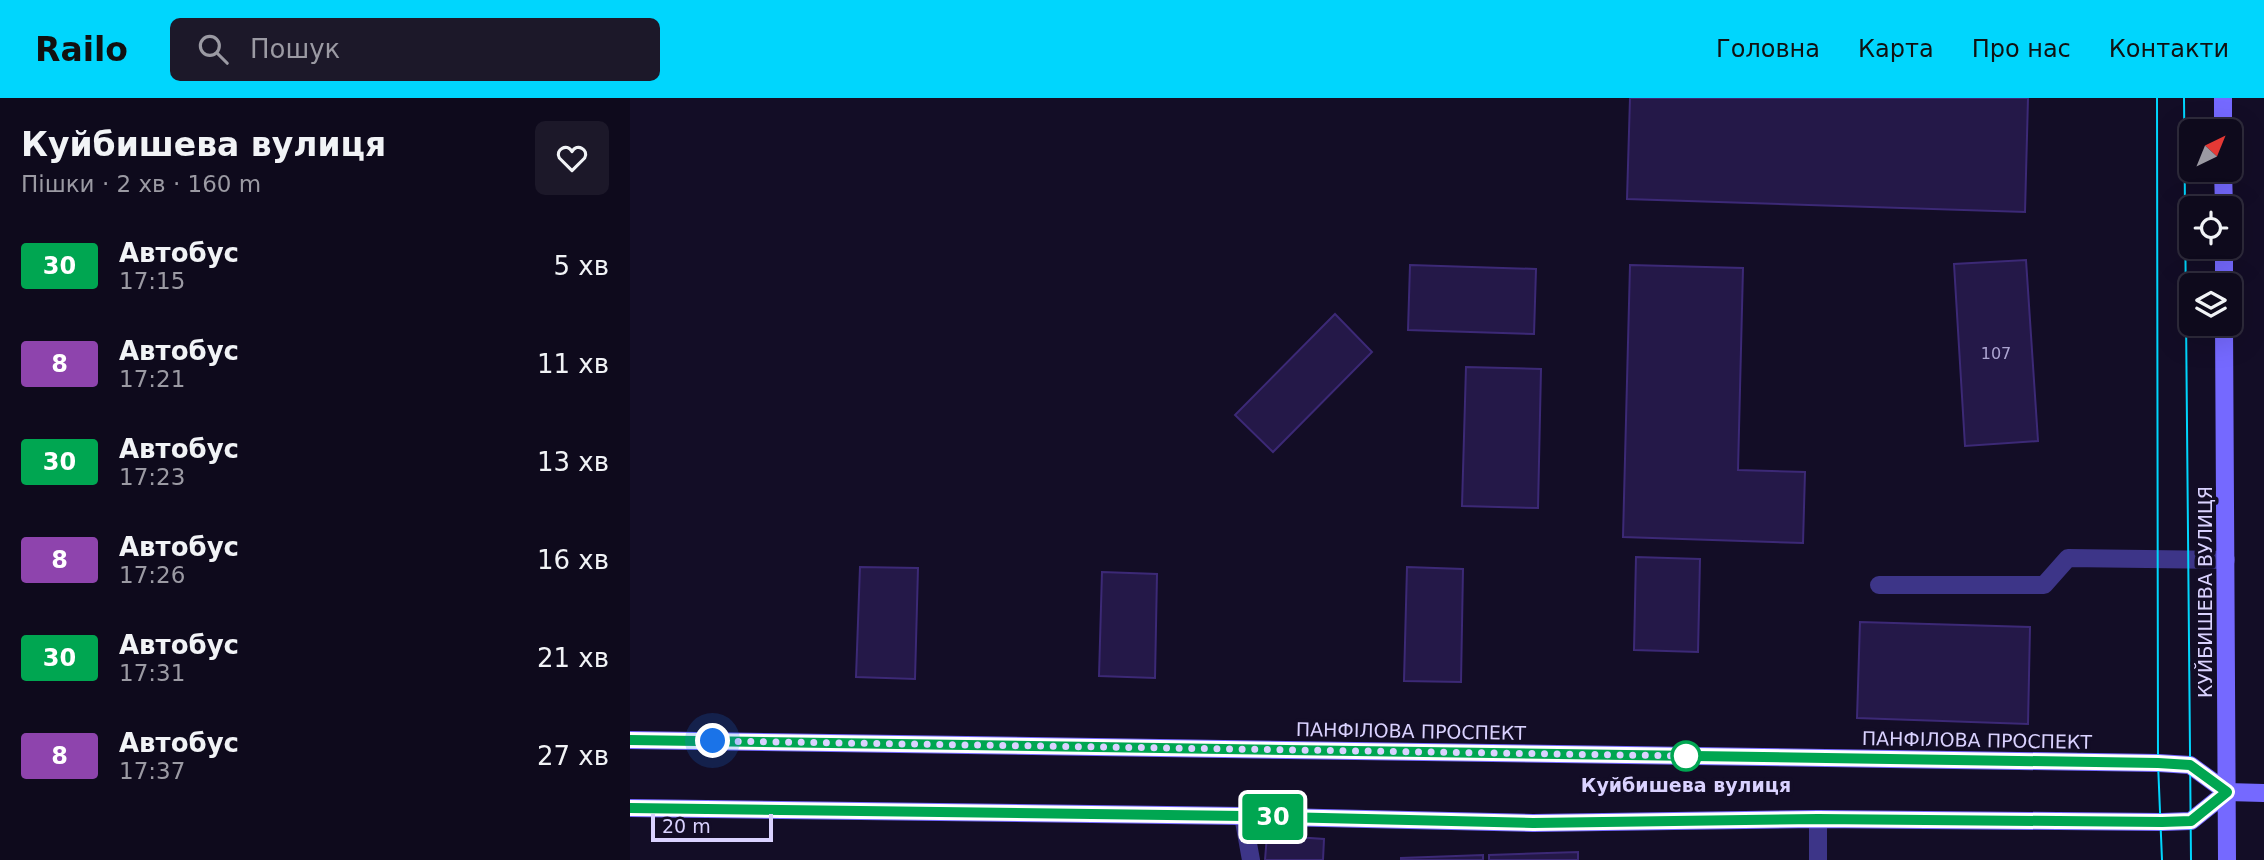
<!DOCTYPE html>
<html lang="uk">
<meta charset="utf-8">
<style>
body{margin:0;font-family:"DejaVu Sans",sans-serif;background:#1c1829;color:#f1f3f6;height:100vh;display:flex;flex-direction:column;font-size:26px;white-space:nowrap}
*{box-sizing:border-box;margin:0}
p{font-size:23px;color:#9b9aa3}
.icon{flex:none;width:38px;height:38px;fill:none;stroke:currentColor;stroke-width:2;stroke-linecap:round;stroke-linejoin:round}
.map{position:relative;flex:1;overflow:hidden}
.side{display:flex;flex-direction:column;background:#0e0a1c;width:630px}
.side>*{flex:none}
.badge{padding:0 14px;border-radius:5px;font-size:24px;line-height:46px}
.needle{width:46px;rotate:43deg}
.fabs{position:absolute;left:1549px;top:21px;display:grid;gap:14px}
.fabs a{display:grid;place-items:center;width:63px;height:63px;border-radius:10px;background:#0e0a1c;box-shadow:0 7px 28px #0002,0 0 0 2px #2e2b3b;font-size:35px}
.scale{position:absolute;left:21px;bottom:18px;width:122px;box-sizing:border-box;padding-left:7px;border:4px solid #dad2ff;border-top:0;font-size:19px;line-height:24px;white-space:nowrap;color:#dad2ff;-webkit-text-stroke:5px #130d26;paint-order:stroke}
.you{position:absolute;width:35px;height:35px;margin:-18px;border:5px solid #fff;border-radius:50%;background:#1a73e8;box-shadow:0 0 0 10px #1a73e833}
.map>.badge{position:absolute;translate:-50% -50%;box-shadow:0 0 0 4px #fff}
.round{display:grid;place-items:center;flex:none;width:74px;height:74px;border-radius:10px;background:#1c1829}
.overview{display:flex;align-items:center;justify-content:space-between;height:119px;padding:0 21px}
h1{font-size:33px;font-weight:700;line-height:52px}
ul{padding:0;list-style:none}
li{display:flex;align-items:center;gap:21px;height:98px;padding:0 21px}
li div{flex:1}
li b{display:block;font-size:26px}
li em{font-style:normal}
li .badge{min-width:77px;font-weight:700;text-align:center}
header{display:flex;align-items:center;gap:42px;box-sizing:border-box;height:98px;padding:0 35px;background:#00d6fd;color:#111}
header strong{font-size:33px}
nav{display:flex;gap:38px;margin-inline-start:auto;font-size:24px}
.search{width:490px;height:63px;background:#1c1829;display:flex;align-items:center;gap:18px;box-sizing:border-box;padding:0 24px;border-radius:10px;color:#9b9aa3;font-size:26px}
main{display:flex;flex:1;min-height:0}
.map>svg:first-child{display:block}
.building{fill:#241848;stroke:#3c2976;stroke-width:2}
.lines{fill:none;stroke-linecap:round;stroke-linejoin:round}
.lane{stroke:#3d3588;stroke-width:18}
.street{stroke:#3d3588;stroke-width:18}
.secondary{stroke:#7569ff;stroke-width:18}
.tram{stroke:#00d6fd;stroke-width:2}
.line-casing{stroke:#fff;stroke-width:16}
.line{stroke:#00a651;stroke-width:10}
.walk{stroke:#dad2ff;stroke-width:7;stroke-dasharray:0 12.6}
.stop-dot{fill:#fff;stroke:#00a651;stroke-width:3.5}
.labels{text-anchor:middle;dominant-baseline:central;stroke-width:7;stroke-linejoin:round;paint-order:stroke}
.number-label{font-size:16px;fill:#aca4d1}
.street-label{font-size:19px;fill:#dad2ff;stroke:#130d26}
.stop-label{font-size:19px;font-weight:bold;fill:#dad2ff;stroke:#130d26}
</style>
<header>
<strong>Railo</strong>
<div class="search"><svg class="icon" aria-label="search" viewBox="0 0 24 24"><circle cx="10" cy="10" r="6"/><path d="M15 15l6 6"/></svg>Пошук</div>
<nav><a>Головна</a><a>Карта</a><a>Про нас</a><a>Контакти</a></nav>
</header>
<main>
<section class="side">
<div class="overview"><div><h1>Куйбишева вулиця</h1><p>Пішки · 2 хв · 160 m</p></div><a class="round"><svg class="icon" aria-label="heart" viewBox="0 0 24 24"><path d="M12 20l-8-8c-3-5 5-10 8-4 3-6 11-1 8 4z"/></svg></a></div>
<ul>
<li><span class="badge" style="background:#00a651;color:#fff">30</span><div><b>Автобус</b><p>17:15</p></div><em>5 хв</em></li>
<li><span class="badge" style="background:#8e44ad;color:#fff">8</span><div><b>Автобус</b><p>17:21</p></div><em>11 хв</em></li>
<li><span class="badge" style="background:#00a651;color:#fff">30</span><div><b>Автобус</b><p>17:23</p></div><em>13 хв</em></li>
<li><span class="badge" style="background:#8e44ad;color:#fff">8</span><div><b>Автобус</b><p>17:26</p></div><em>16 хв</em></li>
<li><span class="badge" style="background:#00a651;color:#fff">30</span><div><b>Автобус</b><p>17:31</p></div><em>21 хв</em></li>
<li><span class="badge" style="background:#8e44ad;color:#fff">8</span><div><b>Автобус</b><p>17:37</p></div><em>27 хв</em></li>
</ul>
</section>
<div class="map">
<svg width="1634" height="762" viewBox="0 0 1634 762">
<rect width="100%" height="100%" fill="#130d26"/>
<!-- building -->
<path class="building" d="M1000,0H1398L1395,114L997,101Z
M1396,162L1408,343L1335,348L1324,166Z
M780,167L906,171L904,236L778,232Z
M1000,167L1113,170L1108,372L1175,374L1173,445L993,439Z
M705,216L742,254L643,354L605,317Z
M836,269L911,271L908,410L832,408Z
M1006,459L1070,461L1068,554L1004,552Z
M230,469L288,470L285,581L226,579Z
M777,469L833,471L831,584L774,583Z
M472,474L527,476L525,580L469,578Z
M1230,524L1400,529L1398,626L1227,620Z
M637,737L694,741L693,762H635Z
M948,754V762H859V757Z
M853,757V762H771V760Z"/>
<g class="lines">
<!-- lane -->
<path class="lane" d="M1249,487H1414L1438,460L1596,462
M613,718L621,762"/>
<!-- street -->
<path class="street" d="M1188,762V721"/>
<!-- secondary -->
<path class="secondary" d="M1593,0V33
M1593,72L1594,110
M1594,149V187
M1594,226L1597,762
M0,642L1528,665L1560,667L1597,694
M1597,694L1634,695
M0,710L613,718L903,725L1188,721L1532,724L1561,723L1597,694"/>
<!-- tram -->
<path class="tram" d="M1527,0L1528,665L1532,762
M1554,0L1561,762"/>
</g>
<g class="lines">
<!-- line casing -->
<g class="line-casing">
<path id="line" d="M0,642L1528,665L1560,667L1597,694L1561,723L1532,724L1188,721L903,725L613,718L0,710"/>
</g>
<!-- line -->
<use href="#line" class="line"/>
<!-- walk -->
<path class="walk" d="M83,643L1056,658"/>
</g>
<!-- markers -->
<circle class="stop-dot" cx="1056" cy="658" r="14"/>
<g class="labels">
<!-- number labels -->
<g class="number-label">
<text x="1366" y="255">107</text>
</g>
<!-- street labels -->
<g class="street-label">
<text transform="translate(1575 494) rotate(-90)">КУЙБИШЕВА ВУЛИЦЯ</text>
<text transform="translate(781 633) rotate(1)">ПАНФІЛОВА ПРОСПЕКТ</text>
<text transform="translate(1347 642) rotate(1)">ПАНФІЛОВА ПРОСПЕКТ</text>
</g>
<!-- stop labels -->
<g class="stop-label">
<text x="1056" y="687">Куйбишева вулиця</text>
</g>
</g>
</svg>
<div class="fabs">
<a><svg class="needle" viewBox="-14 -14 28 28"><path d="M0-13l5 13h-10z" fill="#e53935"/><path d="M0 13l5-13h-10z" fill="#9b9aa3"/></svg></a>
<a><svg class="icon" aria-label="locate" viewBox="0 0 24 24"><circle cx="12" cy="12" r="6"/><path d="M12 2v4M12 18v4M2 12h4M18 12h4"/></svg></a>
<a><svg class="icon" aria-label="layers" viewBox="0 0 24 24"><path d="M12 4l9 5-9 5-9-5zM3 14l9 5 9-5"/></svg></a>
</div>
<div class="scale">20 m</div>
<div class="you" style="left:83px;top:643px"></div>
<b class="badge" style="left:643px;top:719px;background:#00a651;color:#fff">30</b>
</div>
</main>
